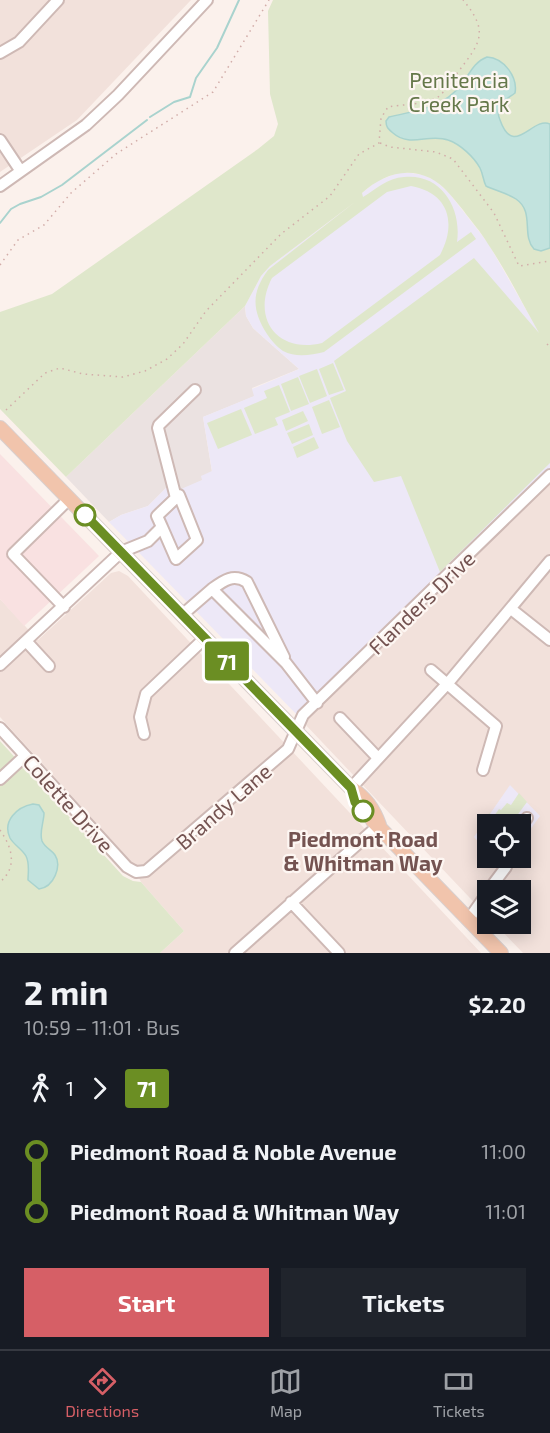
<!DOCTYPE html>
<meta charset="utf-8">
<style>
body{margin:0;font-family:"Exo 2",sans-serif;background:#20242c;color:#f1f3f6;height:100vh;display:flex;flex-direction:column;font-size:22px;white-space:nowrap}
*{box-sizing:border-box;margin:0}
p{font-size:20px;color:#9ea1a6}
.icon{flex:none;width:33px;height:33px;fill:none;stroke:currentColor;stroke-width:2;stroke-linecap:round;stroke-linejoin:round}
.map{position:relative;height:953px;overflow:hidden}
.drawer{display:flex;flex-direction:column;background:#171b24;flex:1}
.drawer>*{flex:none}
.badge{padding:0 12px;border-radius:4px;font-size:21px;line-height:39px}
.tools{position:absolute;left:477px;top:814px;display:grid;gap:12px}
.tools a{display:grid;place-items:center;width:54px;height:54px;border-radius:0px;background:#171b24;box-shadow:0 3px 15px #0003;font-size:30px}
.map>.badge{position:absolute;translate:-50% -50%;box-shadow:0 0 0 3px #fff}
.legs{display:flex;align-items:center;gap:9px;height:66px;padding:0 24px;font-size:20px}
.legs p{margin-inline-start:auto}
.summary{display:flex;align-items:center;justify-content:space-between;height:102px;padding:0 24px}
h1{font-size:33px;font-weight:700;line-height:45px}
.action{display:flex;gap:12px;margin-top:auto;padding:12px 24px}
.action a{flex:1;height:69px;border-radius:0px;background:#d65f66;color:#fff;font-size:24px;font-weight:700;line-height:69px;text-align:center}
.action a+a{background:#20242c;color:#f1f3f6}
ul{padding:0 24px;list-style:none}
li{display:flex;align-items:center;gap:21px;height:60px;font-size:22px}
li i{display:grid;place-items:center;width:9px;height:100%;margin:0 8px;background:currentColor}
li i::after{content:'';width:15px;height:15px;margin:-8px;border:4px solid;border-radius:50%;background:#171b24}
li p{margin-inline-start:auto}
li:first-child i{background:linear-gradient(#0000 50%,currentColor 0)}
li:last-child i{background:linear-gradient(currentColor 50%,#0000 0)}
.dock{display:flex;justify-content:space-around;align-items:center;height:84px;border-top:2px solid #363941;background:#171b24;font-size:16px;color:#9ea1a6}
.dock a{display:grid;justify-items:center;gap:3px}
.dock .selected{color:#d65f66}
.map>svg:first-child{display:block}
.residential{fill:#f2e1db;fill-rule:evenodd}
.commercial{fill:#f9e1e1}
.industrial{fill:#ebe2e1}
.education{fill:#ede8f7}
.green{fill:#dfe7cb;fill-rule:evenodd}
.water{fill:#c2e3de;stroke:#a9d3ce;stroke-width:1.5}
.lines{fill:none;stroke-linecap:round;stroke-linejoin:round}
.stream{stroke:#a9d3ce;stroke-width:2}
.minor-casing{stroke:#ceb9b5;stroke-width:14}
.major-casing{stroke:#d8cfce;stroke-width:16}
.path{stroke:#d2ada9;stroke-width:1.5;stroke-dasharray:1.5 4.5;stroke-linecap:butt}
.minor{stroke:#fff;stroke-width:10}
.major{stroke:#f1c4ac;stroke-width:14}
.line-1-casing{stroke:#fff;stroke-width:14}
.line-1{stroke:#6b8e23;stroke-width:9}
.stop-1-dot{fill:#fff;stroke:#6b8e23;stroke-width:3}
.labels{text-anchor:middle;dominant-baseline:central;stroke-width:4.5;stroke-linejoin:round;paint-order:stroke}
.park-label{font-size:21px;fill:#65784a;stroke:#fdf6f2}
.street-label{font-size:21px;fill:#745351;stroke:#fdf6f2}
.stop-label{font-size:21px;font-weight:bold;fill:#745351;stroke:#fdf6f2}
</style>
<div class="map">
<svg width="550" height="953" viewBox="0 0 550 953">
<rect width="100%" height="100%" fill="#fbf1ec"/>
<!-- residential -->
<path class="residential" d="M0,0H191L77,120L0,172Z
M550,483V953H523L495,924H520V891H488L487,916L303,722ZM488,825H520V858H488Z
M119,571L128,576L481,953H160L184,931L141,882L130,860L0,717V599L38,640L111,573Z"/>
<!-- commercial -->
<path class="commercial" d="M0,454L99,556L24,626L0,599Z"/>
<!-- industrial -->
<path class="industrial" d="M245,306L246,316L253,328L299,369L252,388L255,396L203,417L212,472L203,480L181,490L176,483L166,488L148,506L121,515L109,522L66,477Z"/>
<!-- education -->
<path class="education" d="M398,173H411L424,175L436,181L449,193L488,243L541,336L550,343V469L299,717L109,522L121,515L148,506L166,488L176,483L181,489L202,480L201,476L212,471L203,417L254,396L252,389L299,369L253,328L246,316L245,306L261,276L270,266L362,197V193L377,181Z
M510,785L540,816L524,838L525,843L521,850L520,825H488L487,851L474,837Z"/>
<!-- green -->
<path class="green" d="M273,0H550V463L440,572L401,476L374,482L347,441L330,398L346,391L334,361L474,258L539,333C522,303 507,272 488,244C481,232 471,221 463,210C453,198 444,185 430,178C405,166 381,176 362,193L363,197C376,189 387,178 404,177C441,173 462,208 457,242L471,232L476,239L324,352C311,355 296,358 283,351C277,347 271,340 267,334C252,310 251,293 268,270L355,202L270,266L261,276L245,306L66,477L0,409V312L52,294L258,149L274,136L278,124L270,94L268,11ZM411,186C449,193 457,223 440,255L322,343C277,354 251,318 272,278L387,192Z
M333,363L344,390L329,395L319,369Z
M317,369L327,396L310,403L299,376Z
M298,377L309,404L291,411L281,384Z
M279,385L290,412L275,418L278,425L255,434L244,408L267,398L264,391Z
M329,400L340,427L322,434L312,407Z
M241,409L252,435L218,449L207,423Z
M303,411L308,421L286,431L282,420Z
M309,424L313,435L292,444L287,433Z
M314,437L319,448L297,458L293,447Z
M0,741L123,876L133,881L141,882L184,931L160,953H0Z
M519,793L527,802L510,825H488L487,828L483,824L489,813L494,816L499,809L501,810L507,803L511,805Z"/>
<!-- water -->
<path class="water" d="M487,57C504,58 518,77 515,93C510,97 502,101 500,106C497,110 498,115 500,120C514,159 532,116 550,124V248L541,251L534,249C521,235 535,212 516,199C509,194 494,190 486,186C483,180 483,174 480,168C474,157 460,144 448,140C429,133 410,148 393,133C388,129 386,127 386,121L389,117C418,110 442,109 462,84C470,73 474,62 487,57Z
M33,804L39,805L44,813C44,822 39,832 42,841C45,848 52,850 55,855C62,866 54,887 39,889L28,880C28,872 30,864 26,856C22,849 14,845 10,838C2,821 17,807 33,804Z"/>
<g class="lines">
<!-- stream -->
<path class="stream" d="M150,117L174,102L190,97L196,78L217,48L239,0
M0,223L11,209L20,204L41,197L62,185L147,120"/>
<!-- minor casing -->
<g class="minor-casing">
<path id="minor" d="M0,53L19,42L58,0
M0,140L20,170
M0,186L86,125L118,95L207,0
M176,498L158,428L159,425L195,390
M212,589C223,581 233,573 247,582L284,657
M64,607L13,554L69,499
M511,609L550,640
M182,615L212,589L286,663L317,703
M26,641L49,666
M0,665L121,552L148,541L162,527L176,559L197,540L179,495L157,516L162,527
M431,670L496,726L483,770
M340,718L378,758
M0,728L127,867L136,872L146,871L288,749L303,715L550,475
M144,734L140,717L146,694L205,638
M0,779L25,756
M351,788L448,683L550,561
M520,827L527,818
M488,891L506,867L505,858
M291,902L339,953
M469,919L488,892
M235,953L379,825"/>
</g>
<!-- major casing -->
<g class="major-casing">
<path id="major" d="M0,428L351,788C365,798 373,808 379,825
M373,821L501,953"/>
</g>
<!-- path -->
<path class="path" d="M380,143L390,147L436,152L453,159L494,213L519,266L550,261
M0,265L18,240L44,225L71,193L116,154L213,92L269,0
M547,345L550,342
M6,410L45,373L60,368L83,374L123,377L145,371L167,359L183,344L206,311L281,234L330,196L359,154L379,143L381,118L388,107C403,104 425,105 438,97C446,91 452,80 458,72C480,43 490,32 463,0
M0,830C12,847 18,867 0,882"/>
<!-- minor -->
<use href="#minor" class="minor"/>
<!-- major -->
<use href="#major" class="major"/>
</g>
<g class="lines">
<!-- line-1 casing -->
<g class="line-1-casing">
<path id="line-1" d="M85,515L351,788L355,802L363,811"/>
</g>
<!-- line-1 -->
<use href="#line-1" class="line-1"/>
</g>
<!-- markers -->
<g class="stop-1-dot">
<circle cx="85" cy="515" r="10"/>
<circle cx="363" cy="811" r="10"/>
</g>
<g class="labels">
<!-- park labels -->
<g class="park-label">
<text x="459" y="79">Penitencia<tspan x="459" dy="24">Creek Park</tspan></text>
</g>
<!-- street labels -->
<g class="street-label">
<text transform="translate(421 602) rotate(-44)">Flanders Drive</text>
<text transform="translate(69 803) rotate(48)">Colette Drive</text>
<text transform="translate(223 806) rotate(-41)">Brandy Lane</text>
</g>
<!-- stop labels -->
<g class="stop-label">
<text x="363" y="838">Piedmont Road<tspan x="363" dy="24">&amp; Whitman Way</tspan></text>
</g>
</g>
</svg>
<div class="tools">
<a><svg class="icon" aria-label="locate" viewBox="0 0 24 24"><circle cx="12" cy="12" r="6"/><path d="M12 2v4M12 18v4M2 12h4M18 12h4"/></svg></a>
<a><svg class="icon" aria-label="layers" viewBox="0 0 24 24"><path d="M12 4l9 5-9 5-9-5zM3 14l9 5 9-5"/></svg></a>
</div>
<b class="badge" style="left:227px;top:661px;background:#6b8e23;color:#fff">71</b>
</div>
<section class="drawer">
<div class="summary"><div><h1>2 min</h1><p>10:59 – 11:01 · Bus</p></div><b>$2.20</b></div>
<div class="legs"><svg class="icon" aria-label="walk" viewBox="0 0 24 24"><circle cx="13" cy="4" r="2"/><path d="M13 8l-2 6 4 7M11 14l-3 7M7 12l3-4h3l4 4"/></svg>1<svg class="icon" aria-label="forward" viewBox="0 0 24 24"><path d="M9 5l7 7-7 7"/></svg><b class="badge" style="background:#6b8e23;color:#fff">71</b></div>
<ul>
<li><i style="color:#6b8e23"></i><b>Piedmont Road &amp; Noble Avenue</b><p>11:00</p></li>
<li><i style="color:#6b8e23"></i><b>Piedmont Road &amp; Whitman Way</b><p>11:01</p></li>
</ul>
<div class="action"><a>Start</a><a>Tickets</a></div>
</section>
<nav class="dock">
<a class="selected"><svg class="icon" aria-label="directions" viewBox="0 0 24 24"><path d="M12 3l9 9-9 9-9-9zM9 14v-3h6M13 9l2 2-2 2"/></svg>Directions</a>
<a><svg class="icon" aria-label="map" viewBox="0 0 24 24"><path d="M3 6l6-2 6 2 6-2v14l-6 2-6-2-6 2zM9 4v14M15 6v14"/></svg>Map</a>
<a><svg class="icon" aria-label="tickets" viewBox="0 0 24 24"><path d="M3 7h18v10H3zM15 7v10"/></svg>Tickets</a>
</nav>
